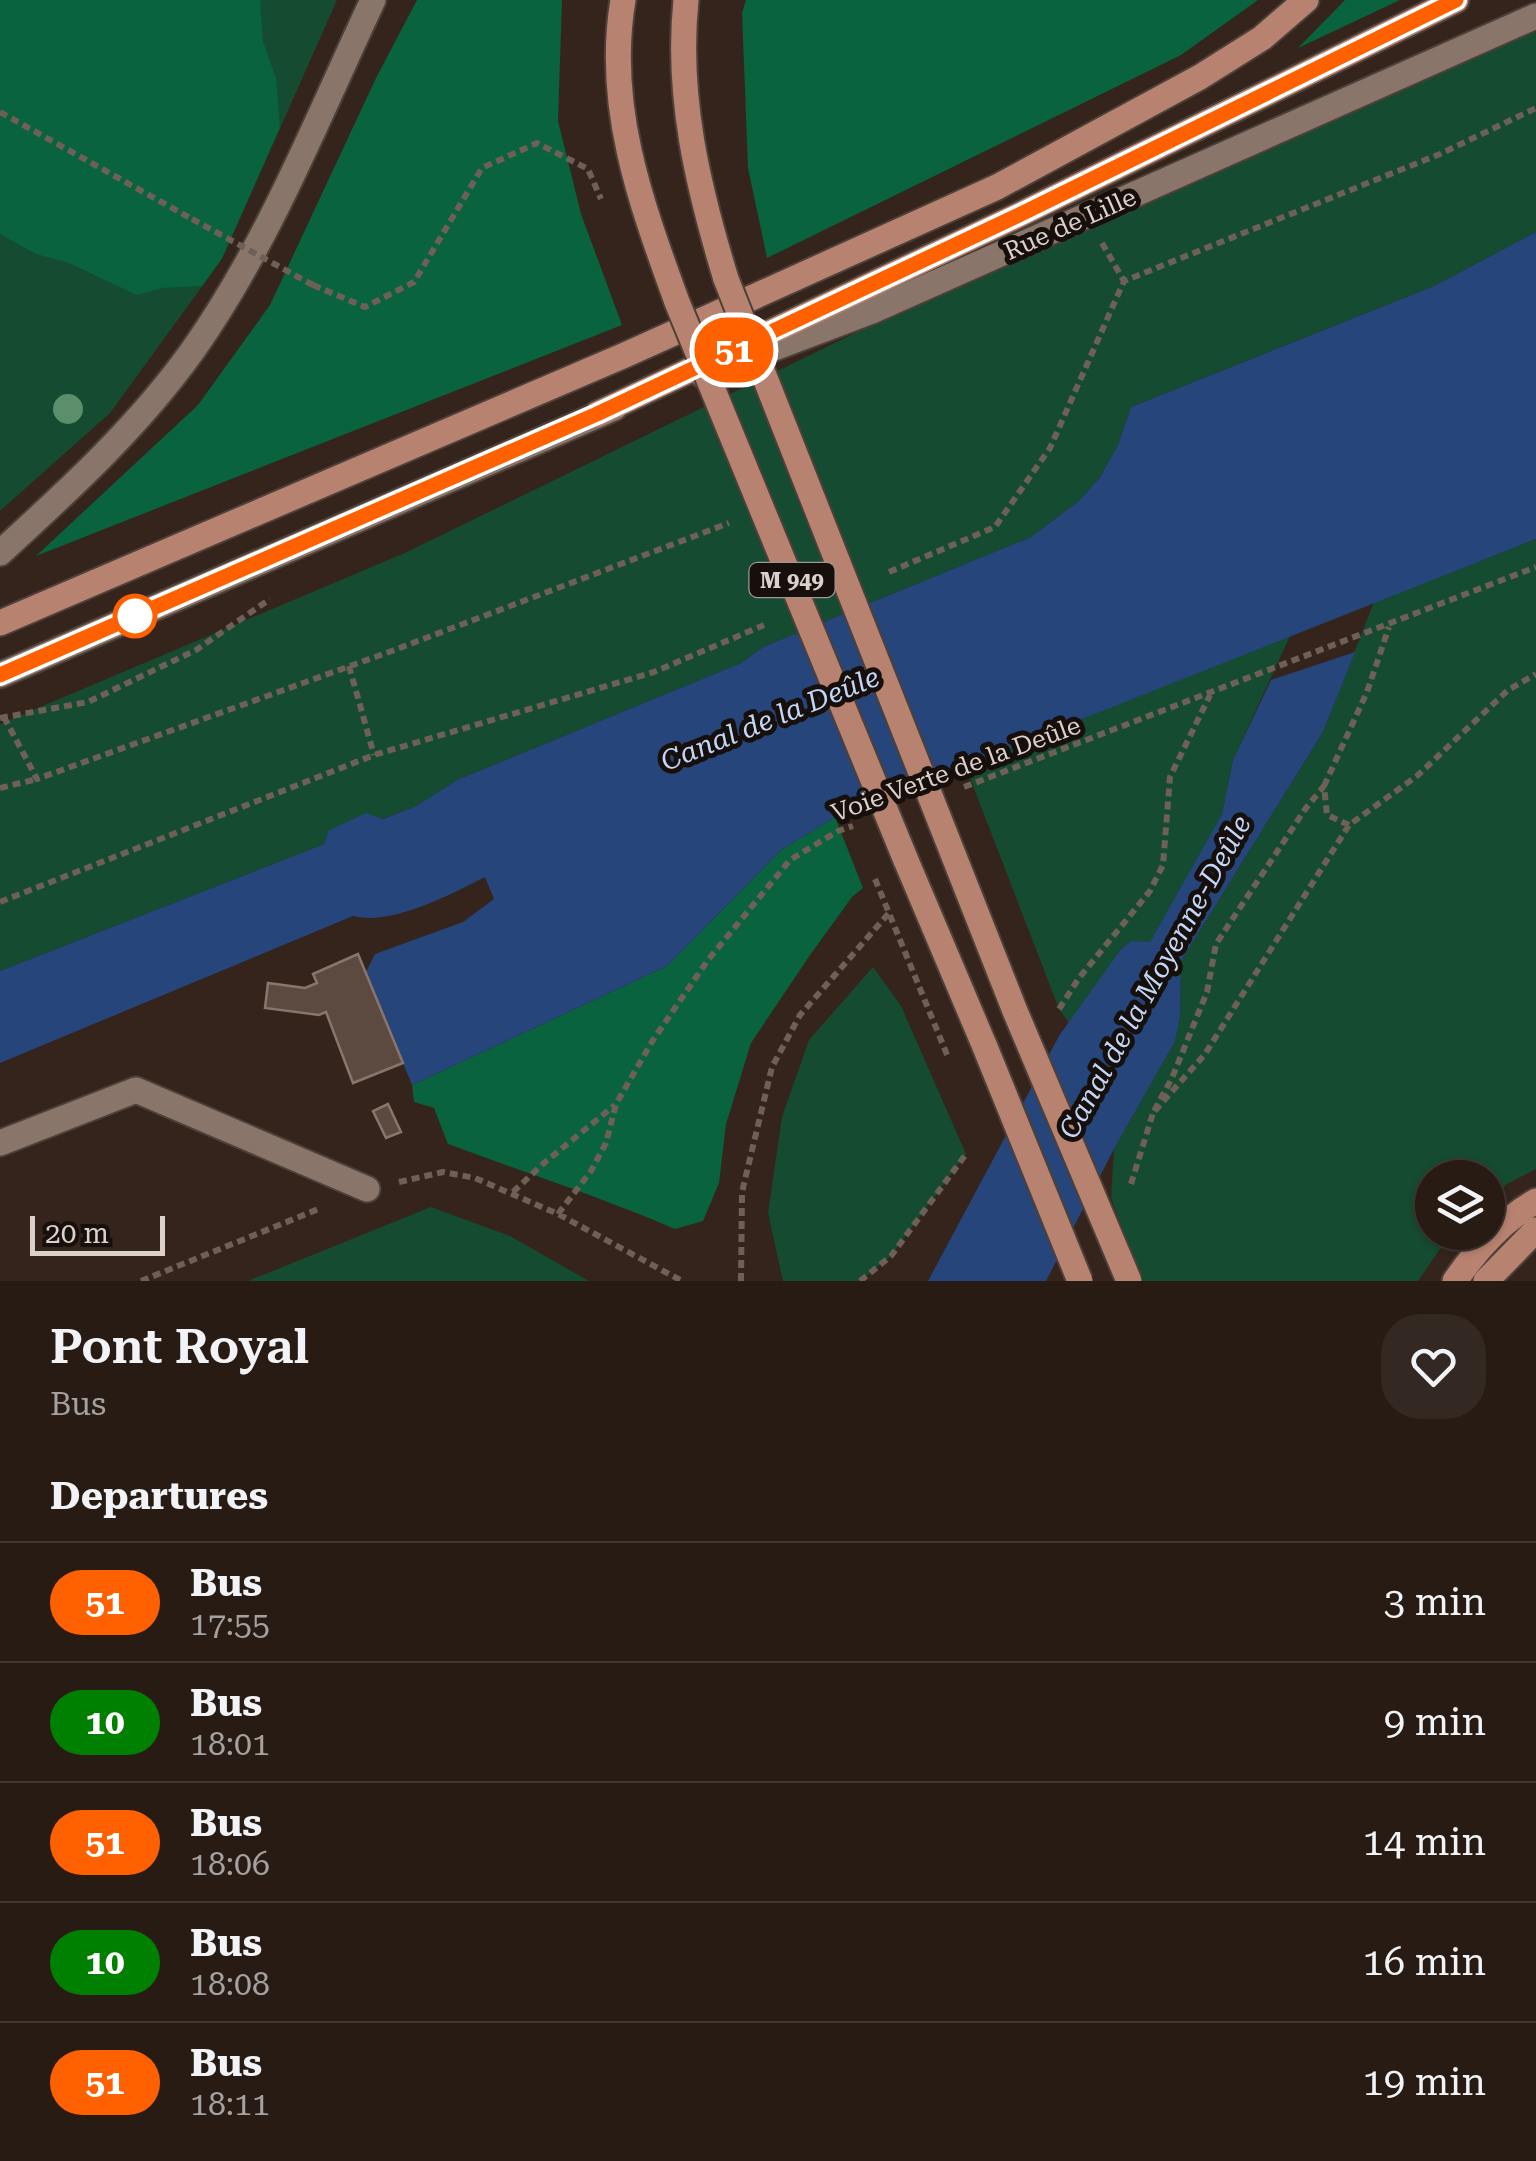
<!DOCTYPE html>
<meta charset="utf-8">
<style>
body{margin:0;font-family:"Roboto Serif",serif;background:#332822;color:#f1f3f6;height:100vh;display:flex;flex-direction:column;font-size:38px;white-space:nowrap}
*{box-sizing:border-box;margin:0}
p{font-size:32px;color:#a4a1a0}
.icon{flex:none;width:55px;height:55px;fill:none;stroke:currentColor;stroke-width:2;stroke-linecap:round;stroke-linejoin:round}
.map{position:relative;height:1281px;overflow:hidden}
.side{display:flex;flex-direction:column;background:#271b14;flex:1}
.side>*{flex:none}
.badge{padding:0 20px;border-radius:32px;font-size:35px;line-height:65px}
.fabs{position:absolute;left:1415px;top:1160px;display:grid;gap:20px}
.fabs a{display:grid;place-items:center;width:90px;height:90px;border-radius:50%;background:#271b14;box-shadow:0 2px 8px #0004,0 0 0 2px #433934;font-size:50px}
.scale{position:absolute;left:30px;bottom:25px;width:135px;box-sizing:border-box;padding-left:10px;border:5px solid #dcd0cb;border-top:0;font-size:28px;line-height:35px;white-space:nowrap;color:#dcd0cb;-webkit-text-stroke:8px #160f0b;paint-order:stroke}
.map>.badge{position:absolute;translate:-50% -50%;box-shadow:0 0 0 5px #fff}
h2{padding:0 50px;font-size:38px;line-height:90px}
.round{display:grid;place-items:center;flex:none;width:105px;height:105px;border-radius:40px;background:#332822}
.headline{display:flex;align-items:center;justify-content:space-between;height:170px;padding:0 50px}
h1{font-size:48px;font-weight:600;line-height:75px}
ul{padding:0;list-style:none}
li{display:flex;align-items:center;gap:30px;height:120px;padding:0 50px;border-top:2px solid #433934}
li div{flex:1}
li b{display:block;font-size:38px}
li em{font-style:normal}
li .badge{min-width:110px;font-weight:700;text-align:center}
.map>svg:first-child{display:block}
.green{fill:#154b31}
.forest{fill:#09633e}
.water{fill:#25457b}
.building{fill:#5c4940;stroke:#89756b;stroke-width:2.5}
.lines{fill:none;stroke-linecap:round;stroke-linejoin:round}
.minor-casing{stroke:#4d4039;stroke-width:29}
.major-casing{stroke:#4d4039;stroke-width:29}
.path{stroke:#6e5f57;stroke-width:6;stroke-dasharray:8 5;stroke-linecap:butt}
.minor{stroke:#89756a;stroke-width:25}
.major{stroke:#b78370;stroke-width:25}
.major-bridge-casing{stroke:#4d4039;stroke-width:29;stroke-linecap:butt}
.path-bridge{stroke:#6e5f57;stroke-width:6;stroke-dasharray:8 5;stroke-linecap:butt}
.major-bridge{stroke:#b78370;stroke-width:25}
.tree{fill:#5b8f6b}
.line-casing{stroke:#fff;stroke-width:22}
.line{stroke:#ff6000;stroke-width:15}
.stop-dot{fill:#fff;stroke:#ff6000;stroke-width:5}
.labels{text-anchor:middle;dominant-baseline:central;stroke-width:10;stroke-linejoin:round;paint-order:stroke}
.shield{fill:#160f0b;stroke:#a19691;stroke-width:2.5}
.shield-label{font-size:22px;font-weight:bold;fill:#dcd0cb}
.street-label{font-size:25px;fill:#dcd0cb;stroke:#160f0b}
.water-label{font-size:28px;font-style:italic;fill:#c2d6f8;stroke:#160f0b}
</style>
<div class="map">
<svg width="1536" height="1281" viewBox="0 0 1536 1281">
<rect width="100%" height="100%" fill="#34241b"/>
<!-- green -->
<path class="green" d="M0,0H337L222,259L110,413L0,511Z
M1536,16V232L1434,286L1131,407L1118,445L1100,477L1080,500L1031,537L763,647L741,663L457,780L416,806L382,819L328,831L324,844L0,971V724L407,552L1152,188Z
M1536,539V1169L1507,1184L1488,1201V1178H1432V1232L1451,1233L1418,1281H1142L1111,1198L1114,1149L1175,1040L1180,1017L1181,961L1323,732L1374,602Z
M1290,636L1233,760L1222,814L1150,943L1131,941L1121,949L1069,1023L1059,1009L965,765Z
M873,967L901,1006L966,1154L891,1256L860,1281H783L768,1213L782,1117L809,1040Z
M431,1207L510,1236L589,1281H248Z"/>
<!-- forest -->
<path class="forest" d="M0,0H260L263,42L276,78L280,127L222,258L202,286L162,288L137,295L69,263L36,254L0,234Z
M417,0H562L558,121L581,214L622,325L36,556L198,405L270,305L376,78Z
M746,0H1258L1181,55L767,258L748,168L742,13Z
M1345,0H1400L1298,48Z
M835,817L863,888L852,897L810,955L751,1043L726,1124L719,1183L703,1221L675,1229C601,1197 523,1172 448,1144L434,1108L414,1102L412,1085L667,966L781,850Z"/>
<!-- water -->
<path class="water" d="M1536,232V539L835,817L781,850L667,966L412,1085L366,972L375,954L463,922L494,899L485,877C450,895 391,926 353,916L0,1063V971L324,844L328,831L366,813L383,819L416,806L457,780L741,663L763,647L1031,537L1080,500L1100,477L1118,445L1131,407L1434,286Z
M1355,652L1323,732L1181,961L1180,1017L1175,1041L1114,1149L1046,1281H928L1059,1036L1121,949L1131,941L1150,942L1222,814L1233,760L1271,680Z"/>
<!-- building -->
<path class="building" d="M358,954L403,1063L353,1083L326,1012L319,1015L265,1008L268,983L305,988L317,983L313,974Z
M388,1104L401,1132L386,1138L373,1111Z"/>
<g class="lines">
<!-- minor casing -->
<g class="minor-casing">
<path id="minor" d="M703,375L872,311L1536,16
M0,553C69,490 138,427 193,350C269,242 317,119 373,0
M0,675L614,408
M0,1143L136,1090L367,1189"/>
</g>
<!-- major casing -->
<g class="major-casing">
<path id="major" d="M623,0C605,106 641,203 677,302
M686,0C676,96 698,187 726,279
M597,414L1021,214L1456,0
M0,623L625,355L997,187L1200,77L1262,38L1306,0
M905,858L985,1047
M1455,1281C1476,1250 1503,1220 1536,1201
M1486,1281L1536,1230"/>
</g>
<!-- path -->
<path class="path" d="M0,112L192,219
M1102,243L1124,281
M313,285L365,307L414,282L482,168L537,143L588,169L601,199
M889,572L995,527L1050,448L1124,281L1440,154L1536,108
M349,666L374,755
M4,717L37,779L389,652L729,523
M0,718L88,702L196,650L270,599
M1324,786L1367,692L1389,627
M964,787L1536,567
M0,788L37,779
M1349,825L1327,815L1324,786L1306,808L1216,944L1207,992L1172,1078L1153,1113L1205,1054L1349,825L1417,776L1508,690L1536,674
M0,902L374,755L654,672L764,625
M1059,1009L1079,978L1150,891L1163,865L1170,777L1210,695
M399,1182L443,1172L475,1178L558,1214L682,1281
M1131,1184L1153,1113
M513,1192L544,1163L615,1105
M558,1214L591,1171L606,1143L616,1104L653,1040L708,960L790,860L838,831L853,826
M141,1281L321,1208
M741,1281L742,1192L772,1067L800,1015L889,913
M860,1281L891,1256L966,1154"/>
<!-- minor -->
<use href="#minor" class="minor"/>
<!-- major -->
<use href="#major" class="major"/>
<!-- major-bridge casing -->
<g class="major-bridge-casing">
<path id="major-bridge" d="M726,279L1015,1011L1129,1281
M677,302L905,858
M985,1047L1080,1281"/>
</g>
<!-- path-bridge -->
<path class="path-bridge" d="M192,219L313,285
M875,879L948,1057"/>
<!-- major-bridge -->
<use href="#major-bridge" class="major-bridge"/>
</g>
<!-- trees -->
<circle class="tree" cx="68" cy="409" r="15"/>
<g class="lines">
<!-- line casing -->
<g class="line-casing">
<path id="line" d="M0,675L597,414L1021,214L1456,0"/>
</g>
<!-- line -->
<use href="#line" class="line"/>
</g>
<!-- markers -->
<circle class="stop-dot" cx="135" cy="616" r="20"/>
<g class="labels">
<!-- shield labels -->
<rect class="shield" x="749.5" y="563" width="85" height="34" rx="8"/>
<g class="shield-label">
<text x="792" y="580">M 949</text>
</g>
<!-- street labels -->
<g class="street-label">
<text transform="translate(1070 224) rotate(-24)">Rue de Lille</text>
<text transform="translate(956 769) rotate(-20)">Voie Verte de la Deûle</text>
</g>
<!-- water labels -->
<g class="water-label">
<text transform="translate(770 719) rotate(-22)">Canal de la Deûle</text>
<text transform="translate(1155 977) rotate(-61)">Canal de la Moyenne-Deûle</text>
</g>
</g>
</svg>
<div class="fabs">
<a><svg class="icon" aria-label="layers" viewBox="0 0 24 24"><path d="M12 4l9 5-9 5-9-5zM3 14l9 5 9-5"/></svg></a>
</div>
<div class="scale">20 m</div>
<b class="badge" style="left:734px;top:350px;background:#ff6000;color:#fff">51</b>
</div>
<section class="side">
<div class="headline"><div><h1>Pont Royal</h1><p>Bus</p></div><a class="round"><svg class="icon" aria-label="heart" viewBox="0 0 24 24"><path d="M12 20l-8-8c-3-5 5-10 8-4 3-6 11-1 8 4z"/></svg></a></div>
<h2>Departures</h2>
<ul>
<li><span class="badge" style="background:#ff6000;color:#fff">51</span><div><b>Bus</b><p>17:55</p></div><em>3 min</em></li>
<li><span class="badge" style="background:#008001;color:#fff">10</span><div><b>Bus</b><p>18:01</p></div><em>9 min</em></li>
<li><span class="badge" style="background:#ff6000;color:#fff">51</span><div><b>Bus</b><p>18:06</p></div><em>14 min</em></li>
<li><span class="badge" style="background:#008001;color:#fff">10</span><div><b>Bus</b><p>18:08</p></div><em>16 min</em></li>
<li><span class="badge" style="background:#ff6000;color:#fff">51</span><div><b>Bus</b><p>18:11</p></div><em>19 min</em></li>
</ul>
</section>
